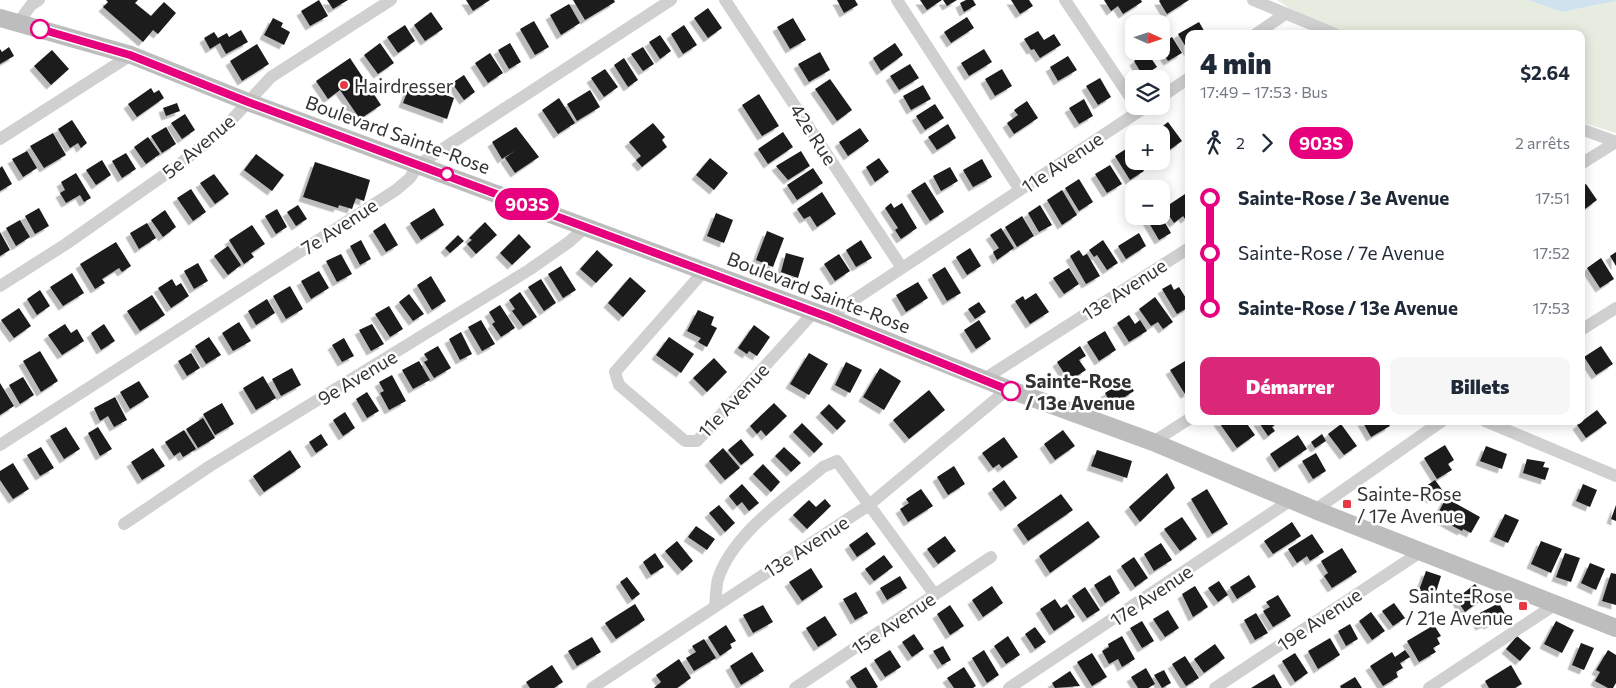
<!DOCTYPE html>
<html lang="fr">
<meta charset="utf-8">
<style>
body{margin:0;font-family:Commissioner,sans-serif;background:#f6f6f7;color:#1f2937;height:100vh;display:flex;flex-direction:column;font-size:19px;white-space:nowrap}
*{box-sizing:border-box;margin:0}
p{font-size:16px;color:#747a83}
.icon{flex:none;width:28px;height:28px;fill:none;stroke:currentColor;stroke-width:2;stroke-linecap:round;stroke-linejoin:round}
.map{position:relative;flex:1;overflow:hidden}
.details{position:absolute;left:1185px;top:30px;width:400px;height:395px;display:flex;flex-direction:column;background:#fff;border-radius:10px;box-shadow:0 2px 12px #0003}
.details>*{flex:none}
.badge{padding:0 10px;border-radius:16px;font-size:18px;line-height:32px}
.needle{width:32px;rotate:93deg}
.fabs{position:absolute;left:1125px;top:15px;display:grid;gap:10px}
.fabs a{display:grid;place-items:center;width:45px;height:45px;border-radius:10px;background:#fff;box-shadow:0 2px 12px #0003;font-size:25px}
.map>.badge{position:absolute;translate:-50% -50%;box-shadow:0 0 0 2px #fff}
.legs{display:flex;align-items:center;gap:8px;height:55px;padding:0 15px;font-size:16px}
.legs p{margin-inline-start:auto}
.overview{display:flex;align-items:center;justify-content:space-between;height:85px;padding:0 15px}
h1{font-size:28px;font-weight:800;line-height:38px}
.button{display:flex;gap:10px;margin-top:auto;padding:10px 15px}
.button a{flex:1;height:58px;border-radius:10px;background:#db2777;color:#fff;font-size:20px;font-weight:800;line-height:58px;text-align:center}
.button a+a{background:#f6f6f7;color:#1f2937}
ul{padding:0 15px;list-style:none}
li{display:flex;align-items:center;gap:18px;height:55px;font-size:19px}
li i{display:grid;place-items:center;width:8px;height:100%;margin:0 6px;background:currentColor}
li i::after{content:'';width:12px;height:12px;margin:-6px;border:4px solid;border-radius:50%;background:#fff}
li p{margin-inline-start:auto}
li:first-child i{background:linear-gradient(#0000 50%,currentColor 0)}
li:last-child i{background:linear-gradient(currentColor 50%,#0000 0)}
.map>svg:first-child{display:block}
.green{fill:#e6ecdf}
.water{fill:#cfe2ee}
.building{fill:#1a1a1a;filter:url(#shadow)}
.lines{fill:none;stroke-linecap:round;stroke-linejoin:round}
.street{stroke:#d0d0d0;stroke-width:12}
.secondary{stroke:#bdbdbd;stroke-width:18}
.line-1-casing{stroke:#fff;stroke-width:11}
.line-1{stroke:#e6007e;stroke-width:8}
.stop-1-dot{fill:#fff;stroke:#e6007e;stroke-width:2.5}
.poi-dot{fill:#e63946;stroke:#fff;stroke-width:2}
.labels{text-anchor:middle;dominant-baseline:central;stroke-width:5;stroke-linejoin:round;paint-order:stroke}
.poi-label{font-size:19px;fill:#333;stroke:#fff;text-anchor:start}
.street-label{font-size:19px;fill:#333;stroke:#fff}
.stop-label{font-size:19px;font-weight:bold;fill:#333;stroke:#fff;text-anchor:start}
</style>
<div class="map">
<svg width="1616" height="688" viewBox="0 0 1616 688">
<defs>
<filter id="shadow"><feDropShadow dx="-4.5" dy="4.5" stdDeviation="0" flood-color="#0004"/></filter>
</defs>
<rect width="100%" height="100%" fill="#fff"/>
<!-- green -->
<path class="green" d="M1277,0H1528L1562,12L1616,1V133L1581,122V34H1346L1292,10Z"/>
<!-- water -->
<path class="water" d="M1528,0H1616V1L1562,12Z"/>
<!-- building -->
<path class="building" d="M106,0H138L135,3L151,16L164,2L176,13L158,34L153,30L143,42L103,7L108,2Z
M319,0L328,16L310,26L301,11Z
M327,0H348L333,9Z
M466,0H490L473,11Z
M573,0H614L615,2L585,20Z
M837,0H855L858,5L844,13Z
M920,0H942L927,10Z
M943,0H957L947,6Z
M966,0H973L976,5L964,12L960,3Z
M1011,0H1029L1033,6L1020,14Z
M1104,0H1141L1142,2L1123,14L1118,6L1111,11Z
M1160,0H1189L1167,14L1159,1Z
M569,4L580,23L561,35L550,15Z
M708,8L722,28L708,38L694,18Z
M431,12L443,29L425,41L414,25Z
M967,17L974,28L951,43L944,32Z
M273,18L283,23L281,27L290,32L284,45L264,35Z
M793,18L806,40L790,49L777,27Z
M534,21L549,47L535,55L520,29Z
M1199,22L1206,34H1189V52L1178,34Z
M405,25L415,41L398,53L387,37Z
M684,25L697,45L683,54L671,34Z
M241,30L248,42L226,54L220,43L210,49L204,38L214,32L218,38L227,33L229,37Z
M1038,31L1044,40L1054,34L1061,45L1040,58L1034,49L1031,50L1024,39Z
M660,35L671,51L660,59L649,42Z
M1172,37L1182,53L1168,61L1161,50V44Z
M380,43L394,63L378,74L364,55Z
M510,43L521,62L509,69L498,50Z
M895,43L903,55L881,71L873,58Z
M257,44L269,64L242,81L230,61Z
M9,47L14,56L0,64V49L2,52Z
M643,47L654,64L643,71L631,54Z
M984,49L992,62L969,76L961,63Z
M52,50L69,69L51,85L34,66Z
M820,52L830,70L809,82L798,64Z
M1147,52L1157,67L1143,76L1134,61Z
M490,53L503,73L488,83L475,63Z
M1068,56L1077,70L1058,81L1050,67Z
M350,58L381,105L360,119L340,90L328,99L316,81Z
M624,58L638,80L628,87L614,65Z
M910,64L919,78L899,90L890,76Z
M605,69L618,87L604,97L591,78Z
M1002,69L1012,86L995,96L985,79Z
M464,75L475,92L464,100L452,83Z
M1100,78L1111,97L1098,105L1086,86Z
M830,79L852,110L837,121L815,89Z
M411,82L454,98L447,119L403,103Z
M923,85L931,99L911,110L903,96Z
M151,88L154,93L159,90L164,98L137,117L128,104Z
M590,90L600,107L577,121L567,104Z
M759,94L779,126L762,136L742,105Z
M559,98L575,123L558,134L542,110Z
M1084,99L1093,116L1079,124L1069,108Z
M1027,101L1038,118L1014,134L1007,123L1018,115L1014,110Z
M177,103L180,111L166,116L163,108Z
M935,104L944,118L925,130L916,116Z
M185,114L195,130L182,139L171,123Z
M72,120L87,143L81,148L78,143L70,148L58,129Z
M1168,122L1182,141L1168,151L1161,142V134L1155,132Z
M653,123L665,137L662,140L667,147L642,167L636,160L641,156L629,142Z
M948,124L956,138L937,150L928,137Z
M166,127L176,144L162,153L151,136Z
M516,127L539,157L515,173L505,158L516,150L502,159L492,142Z
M860,128L869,141L848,156L839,142Z
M783,132L793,147L768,164L758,149Z
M53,133L66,155L44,168L30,146Z
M148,137L160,154L146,164L134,147Z
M1129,147L1134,155V161H1138L1144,171L1130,180L1115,156Z
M27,151L37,168L23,177L12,159Z
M801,151L810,166L788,180L776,166Z
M126,153L136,169L122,178L112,161Z
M256,154L284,175L272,191L244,170Z
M710,158L728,173L714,190L696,175Z
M879,158L889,172L875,182L866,167Z
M982,159L992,177L973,187L963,170Z
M102,160L111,175L96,185L86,170Z
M315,162L370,180L364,201L356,198L352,209L339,205L338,208L303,197Z
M1110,165L1122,184L1107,193L1095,174Z
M2,166L12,184L0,191V168Z
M950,167L958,181L941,191L933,176Z
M813,168L823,183L797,200L787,185Z
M76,173L91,198L84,202L80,195L66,203L60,193L65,190L61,182Z
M214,174L229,194L215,204L200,183Z
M1079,179L1093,202L1079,211L1065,188Z
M925,182L944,212L930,221L911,191Z
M1586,184L1597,200L1585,209L1581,204V187Z
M191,189L206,212L193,221L177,198Z
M1062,190L1077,215L1062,225L1047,200Z
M822,192L836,214L817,227L810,216L804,219L797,209Z
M1188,192L1189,216L1185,219L1183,216L1174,223L1164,208Z
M891,203L894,208L902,203L917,228L901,239L895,230L898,228L885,208Z
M298,205L307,219L296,226L287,212Z
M1040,205L1052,225L1039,232L1028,213Z
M39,208L49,226L35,234L25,216Z
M434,208L444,225L421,240L410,223Z
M277,209L287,227L276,234L265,216Z
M165,210L176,227L163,237L151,220Z
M716,213L733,220L724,243L707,236Z
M1022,216L1034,236L1017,247L1005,227Z
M1145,216H1161L1171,233L1159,240Z
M20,220L30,237L16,246L6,228Z
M485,222L497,235L476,254L467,244L472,240L469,238Z
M147,223L156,238L139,249L130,233Z
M385,223L398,245L386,252L373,231Z
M252,225L265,244L251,253L254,257L244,264L229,240Z
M1001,228L1014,248L997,260L993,252L999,248L990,235Z
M767,231L784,238L773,267L756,260Z
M0,232L10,250L0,256Z
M1139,233L1146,246L1126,259L1118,246Z
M519,234L531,247L512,265L500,253Z
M458,235L464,241L450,253L445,248Z
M361,240L371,259L360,265L350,246Z
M861,240L872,258L856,267L846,250Z
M1103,240L1118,263L1107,270L1097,255L1094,257L1089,250Z
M116,242L131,266L122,272L119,268L102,279L105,283L95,289L80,264Z
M228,246L241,265L228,275L214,256Z
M970,248L981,266L967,275L956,257Z
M597,250L613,265L596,283L580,269Z
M1079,250L1083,256L1087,254L1100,276L1086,284L1070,256Z
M1616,252V266L1610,256Z
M786,253L804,258L798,278L781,272Z
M341,254L352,274L337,282L326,261Z
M839,254L850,271L835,281L824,264Z
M1601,258L1614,279L1600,288L1587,268Z
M198,263L208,281L194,289L184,271Z
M561,266L576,290L563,298L548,274Z
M945,267L961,293L947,301L932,275Z
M1069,268L1079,284L1064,294L1053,278Z
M319,271L329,288L311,299L301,281Z
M72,273L84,293L63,306L50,287Z
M431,276L446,301L432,310L417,285Z
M630,277L646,291L623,317L608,303Z
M172,279L176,286L181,283L189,296L171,308L158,288Z
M541,279L556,303L544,311L528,287Z
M918,282L928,298L906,312L896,295Z
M1171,284L1174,290L1179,287L1189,303V307L1177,314L1162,289Z
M290,286L303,309L286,319L273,296Z
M40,290L50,306L37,315L27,299Z
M520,292L537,317L523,326L512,311L515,309L509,300Z
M1036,293L1049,312L1030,324L1015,301L1023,296L1025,300Z
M409,294L424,314L413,321L399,302Z
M152,295L165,315L140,331L127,311Z
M1155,297L1173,322L1163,329L1158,322L1151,326L1139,309Z
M267,299L275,313L256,325L248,311Z
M979,302L986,312L975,319L968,309Z
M500,305L515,328L501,337L492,324L495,322L489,312Z
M389,306L403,329L390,337L375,314Z
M19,308L31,326L14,338L1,320Z
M698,310L714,317L711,325L717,328L707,347L698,342L701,338L687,331Z
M1129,315L1135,324L1140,320L1147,331L1129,342L1117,323Z
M481,320L495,344L482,351L468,327Z
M979,320L991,339L976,349L964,330Z
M239,322L251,341L233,351L222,333Z
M65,324L71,333L77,329L84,341L62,355L48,335Z
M104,324L115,341L101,350L91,333Z
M372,324L384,344L371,351L359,330Z
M754,325L770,337L757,356L749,351L747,354L738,348Z
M1105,331L1116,350L1099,361L1087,342Z
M461,332L472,354L460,360L449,339Z
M209,337L221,355L206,364L195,346Z
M669,337L694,354L681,373L656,355Z
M344,338L354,356L342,362L332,345Z
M438,346L451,368L434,378L424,362L428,360L424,354Z
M1080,346L1086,356L1079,360L1086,370L1069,381L1057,362Z
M1601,346L1613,364L1596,375L1584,357Z
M40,351L58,381L41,392L23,361Z
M191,353L200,368L187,376L178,361Z
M809,353L828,364L809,395L790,384Z
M714,358L727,372L707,392L693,378Z
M419,361L430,380L413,389L402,370Z
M1185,361L1189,367V392L1185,394L1170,370Z
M846,362L862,370L850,393L835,385Z
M292,368L301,385L281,396L272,379Z
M880,368L901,381L884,410L863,397Z
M392,375L406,401L389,410L380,393L384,391L379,382Z
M263,376L276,398L256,410L243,388Z
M23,377L34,395L20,404L9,385Z
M1126,379L1134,391L1117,402L1114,397L1109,400L1105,393Z
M139,381L149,397L130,409L120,392Z
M0,383L14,406L0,415Z
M929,390L945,410L909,439L893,420Z
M367,392L379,411L367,418L356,399Z
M115,397L127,420L114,427L108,416L100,421L94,408Z
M222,403L234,424L215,435L203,414Z
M774,403L787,416L766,436L761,430L757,434L750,426Z
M829,404L846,421L837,430L820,413Z
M1597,410L1607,423L1586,438L1577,425Z
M345,412L355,428L343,436L333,420Z
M203,418L215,438L198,448L186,429Z
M1218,421H1245L1255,435L1237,448Z
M1258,421H1280L1272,427L1275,431L1268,436Z
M1362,421H1387L1390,426L1371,437Z
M802,423L823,444L814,453L793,432Z
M1341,424L1357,446L1344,455L1328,434Z
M66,427L80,449L64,459L50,436Z
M98,427L112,449L100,456L88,433Z
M184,430L196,449L183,457L180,452L174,456L165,442Z
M1063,430L1075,446L1055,460L1044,444Z
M321,434L328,445L316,453L309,442Z
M1322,434L1326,441L1315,448L1311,442Z
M1298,435L1307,449L1279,468L1270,454Z
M1004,437L1018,457L1002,468L999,464L993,468L982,453Z
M741,439L754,455L741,465L728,450Z
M1445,445L1454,460L1448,464L1452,470L1437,479L1424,458Z
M1486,446L1507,454L1502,469L1480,461Z
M41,447L54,468L40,476L27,455Z
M784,447L801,463L791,472L775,456Z
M153,448L165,466L142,480L131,462Z
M723,448L740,468L725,480L709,461Z
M290,450L301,467L264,492L253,476Z
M1097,450L1132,461L1127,478L1091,466Z
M1316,453L1326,471L1313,479L1302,461Z
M1527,459L1545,462L1543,467L1549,468L1545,480L1523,473Z
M13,463L29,489L13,499L0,480V471Z
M763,464L780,482L771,492L753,474Z
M954,466L965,484L948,495L937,477Z
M1167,473L1175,488L1140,522L1129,507Z
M1004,480L1017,498L1005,507L992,489Z
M1435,480L1443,491L1431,499L1423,488Z
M742,484L759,503L749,511L742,502L737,506L729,496Z
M1583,484L1597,490L1590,507L1576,501Z
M921,489L933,506L908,522L900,509L909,503L906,499Z
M1207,489L1228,524L1212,534L1191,499Z
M1061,494L1073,510L1028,541L1017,525Z
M1446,498L1480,517L1471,533L1463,529L1462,531L1436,517Z
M825,499L831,506L807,529L793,515L809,500L816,507Z
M719,505L735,523L725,532L709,513Z
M1616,505V521L1611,519Z
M1505,514L1519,520L1508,543L1494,537Z
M1182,517L1197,539L1180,551L1164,529Z
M1088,521L1100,537L1050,573L1039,556Z
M1292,522L1301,536L1273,554L1264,541Z
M696,526L715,539L707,550L688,537Z
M867,532L876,544L857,557L849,545Z
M1312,534L1324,552L1310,561L1307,556L1297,563L1288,549Z
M945,536L956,551L938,564L927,549Z
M677,541L693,561L682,571L665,551Z
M1541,541L1562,549L1551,573L1531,564Z
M1161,543L1172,560L1154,571L1144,554Z
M1342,548L1357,572L1332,588L1324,576L1328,573L1321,561Z
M655,553L664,567L651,575L643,562Z
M1565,553L1580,558L1571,582L1556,577Z
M884,555L893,567L874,581L865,569Z
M1134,557L1148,578L1135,587L1121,566Z
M1590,563L1605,569L1596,590L1581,583Z
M811,568L823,587L802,601L789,582Z
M1426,571L1441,576L1436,592L1430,590L1427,599L1417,596Z
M1611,573L1616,574V605L1602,601Z
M1110,575L1120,593L1105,603L1094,585Z
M1249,575L1256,587L1237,599L1230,587Z
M900,576L907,588L887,600L880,588Z
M627,577L640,594L632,600L620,582Z
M1219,581L1228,595L1218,602L1208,588Z
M1475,584L1485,597L1465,612L1456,599Z
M992,586L1003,603L983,617L972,600Z
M1195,586L1208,607L1193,617L1182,594Z
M1085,587L1100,610L1087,618L1072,596Z
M856,592L868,613L855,620L843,599Z
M1278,595L1291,616L1273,627L1263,611L1270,607L1266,602Z
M1055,599L1061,608L1067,604L1075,617L1054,631L1040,609Z
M1394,603L1405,618L1393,626L1382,611Z
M1499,603L1506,616L1488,625L1487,623L1480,626L1474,616Z
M635,604L645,620L616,639L605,623Z
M763,605L773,622L753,633L743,615Z
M950,605L964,626L950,635L937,614Z
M1168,610L1179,628L1165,637L1153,619Z
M1371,612L1385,631L1372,640L1359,621Z
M1256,613L1268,633L1255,640L1244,620Z
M825,616L837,635L818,647L806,628Z
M1142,621L1154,641L1142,648L1130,628Z
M1556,621L1574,630L1562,653L1544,644Z
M1350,624L1358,639L1346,646L1338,631Z
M726,625L736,641L730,644L732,648L720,656L708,637Z
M1434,625L1441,636L1437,638L1440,644L1433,648L1436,652L1419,662L1407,641Z
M1035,627L1046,642L1035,649L1025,634Z
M914,634L924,649L912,657L902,642Z
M1008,636L1020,655L1006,664L994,646Z
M1122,636L1135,659L1122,667L1118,659L1109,664L1102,651L1109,647L1108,644Z
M1517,636L1531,648L1520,661L1506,649Z
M592,637L601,652L577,666L568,651Z
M1330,638L1340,655L1318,669L1308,651Z
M704,639L716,658L694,671L686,658L696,652L692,646Z
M1581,643L1594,648L1584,670L1572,665Z
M1215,644L1225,658L1204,673L1194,659Z
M943,646L951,660L942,665L933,651Z
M890,650L901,667L885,677L874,660Z
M984,650L999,675L987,683L972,658Z
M1405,650L1410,657L1400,663L1403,668L1396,672L1398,677L1383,686L1370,666L1392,652L1395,657Z
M1608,650L1616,655V683L1613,688H1608L1595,681L1600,672L1596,670Z
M752,652L764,671L741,685L730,666Z
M1092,653L1107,677L1092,686L1077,662Z
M1295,653L1308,673L1295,682L1282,661Z
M1185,656L1199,678L1186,686L1172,664Z
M679,659L691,678L677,688H654L661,682L656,675Z
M552,665L563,682L554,688H530L526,682Z
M1511,665L1522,684L1515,688H1489L1485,681Z
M866,667L878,687L876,688H857L850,677Z
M964,667L976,686L973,688H954L947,678Z
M1146,668L1155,684L1148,688H1138L1131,677Z
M1164,670L1171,683L1162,688L1154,675Z
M1070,671L1080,686L1055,688L1052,683Z
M1274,674L1282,688H1251Z
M1355,677L1362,688H1341L1340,686Z"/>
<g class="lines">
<!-- street -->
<path class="street" d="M725,0L902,268
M897,0L1020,190
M1065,0L1134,103
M1253,0L1335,34
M18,23L31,5L39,0
M1256,34L1285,14
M1161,97L1189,78
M1581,129L1616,142
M0,139L131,55
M1581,164L1616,142
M704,271L615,372L619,385L685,441H697L814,312
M0,286L66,244L180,164L226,126L271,77L391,0
M828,317L1147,106
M1581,330L1616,308
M984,379L1189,248
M1485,421L1616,476
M1153,442L1189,419
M0,445L396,190L410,178L418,165L671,0
M1315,510L1442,421
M124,524L210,466L529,270L569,242L587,226
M715,606C716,597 716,587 718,579C733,533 788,497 823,467L837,461L935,595
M592,688L869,505L1008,389
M795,688L991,557
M1009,688L1291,500
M1215,688L1422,551
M1429,688L1556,604"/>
<!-- secondary -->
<path class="secondary" d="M0,18L131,55L248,102L828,317L1008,389L1153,442L1315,510L1616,628"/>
</g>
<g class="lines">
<!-- line-1 casing -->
<g class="line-1-casing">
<path id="line-1" d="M40,29L130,55L248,102L828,317L1011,391"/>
</g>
<!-- line-1 -->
<use href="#line-1" class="line-1"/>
</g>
<!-- markers -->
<g class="stop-1-dot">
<circle cx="40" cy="29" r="9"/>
<circle cx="447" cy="174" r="6"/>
<circle cx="1011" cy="391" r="9"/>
</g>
<g class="poi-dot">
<circle cx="344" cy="85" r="5"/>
<rect x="1342" y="499" width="10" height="10" rx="2.5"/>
<rect x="1518" y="601" width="10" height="10" rx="2.5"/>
</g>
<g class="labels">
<!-- poi labels -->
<g class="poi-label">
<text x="354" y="85">Hairdresser</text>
<text x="1357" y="493">Sainte-Rose<tspan x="1357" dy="22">/ 17e Avenue</tspan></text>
<text x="1513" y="595" text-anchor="end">Sainte-Rose<tspan x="1513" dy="22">/ 21e Avenue</tspan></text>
</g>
<!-- street labels -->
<g class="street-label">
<text transform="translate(398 134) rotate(20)">Boulevard Sainte-Rose</text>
<text transform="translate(814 134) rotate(57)">42e Rue</text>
<text transform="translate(198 146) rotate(-40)">5e Avenue</text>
<text transform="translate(1062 162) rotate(-34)">11e Avenue</text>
<text transform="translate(339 226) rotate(-33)">7e Avenue</text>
<text transform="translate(1124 289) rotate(-33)">13e Avenue</text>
<text transform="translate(819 292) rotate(21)">Boulevard Sainte-Rose</text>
<text transform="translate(357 377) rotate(-31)">9e Avenue</text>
<text transform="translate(733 400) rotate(-47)">11e Avenue</text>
<text transform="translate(806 546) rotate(-33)">13e Avenue</text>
<text transform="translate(1151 595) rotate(-34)">17e Avenue</text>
<text transform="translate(1319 619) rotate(-34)">19e Avenue</text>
<text transform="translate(893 623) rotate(-34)">15e Avenue</text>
</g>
<!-- stop labels -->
<g class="stop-label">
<text x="1025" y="380">Sainte-Rose<tspan x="1025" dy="22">/ 13e Avenue</tspan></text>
</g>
</g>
</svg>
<div class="fabs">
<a><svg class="needle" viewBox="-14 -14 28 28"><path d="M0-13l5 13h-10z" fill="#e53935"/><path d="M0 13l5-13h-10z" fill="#747a83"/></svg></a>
<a><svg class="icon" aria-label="layers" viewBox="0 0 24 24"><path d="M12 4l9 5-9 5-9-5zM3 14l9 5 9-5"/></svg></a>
<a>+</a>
<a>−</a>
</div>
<b class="badge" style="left:527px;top:204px;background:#e6007e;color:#fff">903S</b>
<section class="details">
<div class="overview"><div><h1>4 min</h1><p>17:49 – 17:53 · Bus</p></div><b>$2.64</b></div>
<div class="legs"><svg class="icon" aria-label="walk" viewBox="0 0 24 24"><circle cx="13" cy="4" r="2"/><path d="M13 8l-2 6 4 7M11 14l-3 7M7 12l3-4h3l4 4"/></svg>2<svg class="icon" aria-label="forward" viewBox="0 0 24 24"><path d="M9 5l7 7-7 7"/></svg><b class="badge" style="background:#e6007e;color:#fff">903S</b><p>2 arrêts</p></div>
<ul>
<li><i style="color:#e6007e"></i><b>Sainte-Rose / 3e Avenue</b><p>17:51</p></li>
<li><i style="color:#e6007e"></i><span>Sainte-Rose / 7e Avenue</span><p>17:52</p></li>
<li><i style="color:#e6007e"></i><b>Sainte-Rose / 13e Avenue</b><p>17:53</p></li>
</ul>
<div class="button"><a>Démarrer</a><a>Billets</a></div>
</section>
</div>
